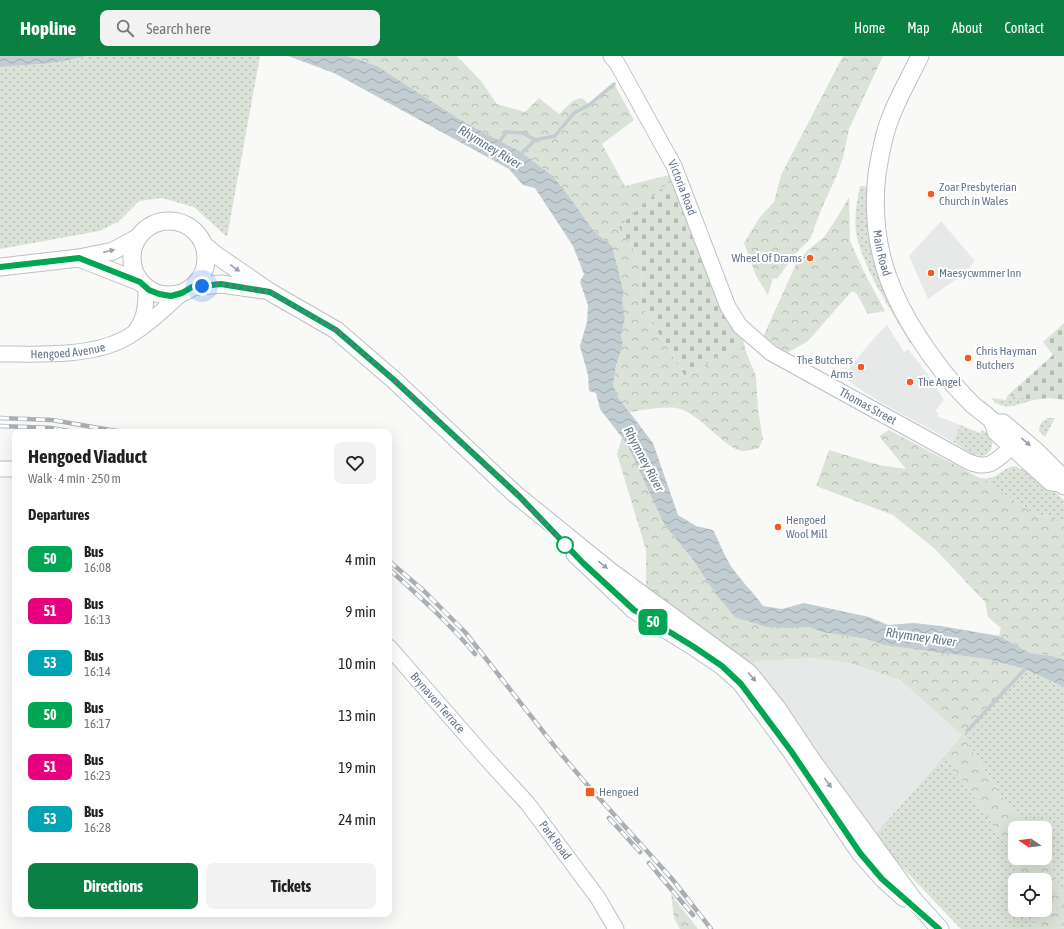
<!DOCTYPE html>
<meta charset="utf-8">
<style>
body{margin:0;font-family:"Asap Condensed",sans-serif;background:#f2f2f2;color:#222;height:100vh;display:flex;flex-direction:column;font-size:15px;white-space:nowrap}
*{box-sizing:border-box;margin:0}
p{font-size:13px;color:#767676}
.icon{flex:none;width:22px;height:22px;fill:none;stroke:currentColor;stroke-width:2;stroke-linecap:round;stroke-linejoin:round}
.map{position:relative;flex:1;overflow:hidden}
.sheet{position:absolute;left:12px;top:373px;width:380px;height:488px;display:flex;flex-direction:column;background:#fff;border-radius:8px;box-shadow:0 4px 16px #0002}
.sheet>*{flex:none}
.badge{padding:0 8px;border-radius:6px;font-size:14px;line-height:26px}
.needle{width:26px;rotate:283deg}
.buttons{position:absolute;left:1008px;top:765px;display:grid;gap:8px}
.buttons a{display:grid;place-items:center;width:44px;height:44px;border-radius:8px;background:#fff;box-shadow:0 4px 16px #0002;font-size:20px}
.you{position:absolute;width:20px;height:20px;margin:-10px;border:3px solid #fff;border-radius:50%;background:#1a73e8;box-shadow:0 0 0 6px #1a73e833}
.map>.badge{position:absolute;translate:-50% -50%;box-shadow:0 0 0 2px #fff}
h2{padding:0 16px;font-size:15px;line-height:36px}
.round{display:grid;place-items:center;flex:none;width:42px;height:42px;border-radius:8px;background:#f2f2f2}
.summary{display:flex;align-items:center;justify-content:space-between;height:68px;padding:0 16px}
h1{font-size:19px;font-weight:700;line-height:30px}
.button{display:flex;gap:8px;margin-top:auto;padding:8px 16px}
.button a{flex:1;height:46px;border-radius:8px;background:#0b8043;color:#fff;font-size:16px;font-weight:700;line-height:46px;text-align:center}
.button a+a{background:#f2f2f2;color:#222}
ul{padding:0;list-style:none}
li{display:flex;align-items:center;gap:12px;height:52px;padding:0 16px}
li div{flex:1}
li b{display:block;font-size:15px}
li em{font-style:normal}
li .badge{min-width:44px;font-weight:700;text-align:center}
header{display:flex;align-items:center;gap:24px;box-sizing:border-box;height:56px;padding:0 20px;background:#0b8043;color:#fff}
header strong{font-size:19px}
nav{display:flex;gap:22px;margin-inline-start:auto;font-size:14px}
.search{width:280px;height:36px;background:#f2f2f2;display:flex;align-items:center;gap:10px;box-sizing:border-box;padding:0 14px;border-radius:8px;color:#767676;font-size:15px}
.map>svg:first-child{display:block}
.built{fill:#e7e8e8}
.grass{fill:url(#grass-dots)}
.forest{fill:url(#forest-crowns)}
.cemetery{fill:url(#cemetery-stones)}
.water{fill:url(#water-waves)}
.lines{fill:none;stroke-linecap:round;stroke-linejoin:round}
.stream{stroke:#c2cdd2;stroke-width:3.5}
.secondary-casing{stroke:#bbc0c5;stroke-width:17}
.primary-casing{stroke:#bcc0c4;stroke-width:19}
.secondary{stroke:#fff;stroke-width:15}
.primary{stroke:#fff;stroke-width:17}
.rail-casing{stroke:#a9afb5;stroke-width:4.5}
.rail{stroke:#fff;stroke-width:3;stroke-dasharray:9;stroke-linecap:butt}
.oneway{fill:#94a0ae}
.line-casing{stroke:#fff;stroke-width:9}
.line{stroke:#00a651;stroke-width:6}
.walk{stroke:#66788b;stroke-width:4;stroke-dasharray:0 7.2}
.poi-dot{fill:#f25a1e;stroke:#fff;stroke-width:1.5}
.stop-dot{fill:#fff;stroke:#00a651;stroke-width:2}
.labels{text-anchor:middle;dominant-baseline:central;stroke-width:4;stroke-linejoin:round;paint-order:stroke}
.poi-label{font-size:12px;fill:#66788b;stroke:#fff;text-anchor:start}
.street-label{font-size:12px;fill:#66788b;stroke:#fff}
.water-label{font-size:13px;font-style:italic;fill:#627a85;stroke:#fff}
</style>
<header>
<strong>Hopline</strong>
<div class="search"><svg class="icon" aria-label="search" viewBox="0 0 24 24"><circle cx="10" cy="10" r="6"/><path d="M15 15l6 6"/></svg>Search here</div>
<nav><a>Home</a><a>Map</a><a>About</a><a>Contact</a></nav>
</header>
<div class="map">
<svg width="1064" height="873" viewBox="0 0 1064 873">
<defs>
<pattern id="grass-dots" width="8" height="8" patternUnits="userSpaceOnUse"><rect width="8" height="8" fill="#dbe2d7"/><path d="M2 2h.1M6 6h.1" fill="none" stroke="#b5bcb4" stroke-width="1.8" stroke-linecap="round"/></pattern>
<pattern id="forest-crowns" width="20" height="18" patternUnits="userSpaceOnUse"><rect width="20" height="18" fill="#dbe2d7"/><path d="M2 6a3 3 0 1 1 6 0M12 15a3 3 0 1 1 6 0" fill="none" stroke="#b5bcb4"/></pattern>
<pattern id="cemetery-stones" width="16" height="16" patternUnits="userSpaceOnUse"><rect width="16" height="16" fill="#dbe2d7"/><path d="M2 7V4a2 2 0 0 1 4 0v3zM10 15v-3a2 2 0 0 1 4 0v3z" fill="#b5bcb4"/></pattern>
<pattern id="water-waves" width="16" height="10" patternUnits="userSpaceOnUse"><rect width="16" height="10" fill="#c2cdd2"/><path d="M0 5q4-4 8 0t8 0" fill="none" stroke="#a1abb0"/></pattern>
</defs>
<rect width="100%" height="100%" fill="#f9f9f7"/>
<!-- built -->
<path class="built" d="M941,165L975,205L967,214L965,217L928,243L909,200Z
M887,269L904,296L908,293L929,320L944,344L935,355L939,358L937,360L960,369L953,386L880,346L858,332L843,320L869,288Z
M815,602L850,607L900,624L962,679L873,781L747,610L756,605Z"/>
<!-- grass -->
<path class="grass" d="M88,0H260L227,181L194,151L162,142L139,145L118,166L99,175L0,193V11L53,7Z
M860,130L868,131C866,164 868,198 882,228C891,248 902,267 912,286L910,287C892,256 862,211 856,176C854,161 857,145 860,130Z
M1008,339L1033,344C1023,347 1008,354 998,348C995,347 993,344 991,342L1006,344Z
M1048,362H1055L1045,381L1039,375C1039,368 1042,365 1048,362Z
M960,369L980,377L982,374C985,376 988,378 990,380C995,387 991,399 982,400C972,400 961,390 953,386Z
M1013,410C1025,412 1032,421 1041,429L1043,426L1064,444V469L1051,459L1038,460L978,422C997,425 998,415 1013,410Z
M1025,613L1064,631V843L1045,792V772H1028L1010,753L962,679Z
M945,699L1013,798L1017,824H1015V854H1027L1039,873H961L873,781Z"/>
<!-- forest -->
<path class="forest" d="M347,0H457L481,25L497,48L525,56L539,42L559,58L574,44L582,42L589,48L614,28L634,64L602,88L625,130L669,119L671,124L619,171L641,205L642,250L686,322L743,283L746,296L756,320L758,354L763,383L759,392C754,393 748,395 743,395C726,395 700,356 676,352C666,350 640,354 630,356L618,341L613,329L616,310L623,288L621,279L625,262L622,244L624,237L612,190L593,174L571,143L553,120L521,96L459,63L377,10Z
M843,0H883L849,73L843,102L836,121L821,154L810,183L796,197L777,223L773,222L768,239L756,220L744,187L760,161L774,146L781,119Z
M849,141L850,185L865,218L885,255L868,258L857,238L852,235L808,285L787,297L763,281L797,206L808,194L824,181L835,165Z
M889,374L978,421L1038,460L1051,459L1064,469V604L1052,600L1030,597L999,580L1001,572L988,561L985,546L935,493L893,459L816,430L829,394L879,409L906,413L879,380Z
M622,382L627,388L642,418L665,470L691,501L715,537L795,572L811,571L821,576L867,583L885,589L987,603L1025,613L962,679L1010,753L1028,772H1015V802H1045V792L1064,843V873H1039L1027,854H1045V824H1017L1013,798L945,699L962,679L900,624L850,607L815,602L756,605L747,610L706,575L679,559L646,537V494L617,398Z
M671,838L698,873H680L674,862Z"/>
<!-- cemetery -->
<path class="cemetery" d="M671,124L700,190L726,256L743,283L686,322L642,250L641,205L619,171Z
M1064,267V344L1048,342L1033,344L1008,339L1053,299L1043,286Z"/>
<!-- water -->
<path class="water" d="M0,0H88L53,7L0,11Z
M288,0H347L377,10L459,63L521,96L553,120L571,143L593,174L612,190L624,237L622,244L625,262L621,279L623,288L616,310L613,329L618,341L653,387L678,459L696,470L713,474C720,487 725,502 733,513C743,527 754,537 763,550L782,553L804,547L869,561L888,569L914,567L941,570L999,580L1030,597L1052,600L1064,604V631L1025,613L987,603L884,589L867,583L821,576L811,571L795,572L766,571L735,561L715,537L691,501L665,470L627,388L600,353L596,337L589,335L588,319L580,290L587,266L588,249L580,226L584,218L573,190L535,132L523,129L509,113L334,17Z"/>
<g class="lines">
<!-- stream -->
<path class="stream" d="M499,86L507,76L523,77L535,84
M520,99L535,84L555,80L574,57L589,49L614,28
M967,675L1025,613"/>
<!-- secondary casing -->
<g class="secondary-casing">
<g id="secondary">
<path id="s1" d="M611,0L617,7L674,110L728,251L740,270L771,297L969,406C992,415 995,403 1013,391"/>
<path d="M136,274C146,262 146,246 146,231"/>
<path id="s2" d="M0,298C37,298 88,301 122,284C145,272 163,254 182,237"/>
<path d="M0,413H15"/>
<path id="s3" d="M389,591L486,702L528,748L598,842L616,873"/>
</g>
</g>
<!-- primary casing -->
<g class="primary-casing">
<g id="primary">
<path id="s4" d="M920,0C910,21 898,41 890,63C883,80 880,100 877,118C868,196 895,253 941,313C951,326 962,338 973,349C979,354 991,362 994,367C995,370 995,373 996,376L1051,426L1061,427"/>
<circle cx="169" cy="202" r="37"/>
<path d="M204,189L216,199L270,236L336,274L394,324L515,438L610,515L749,617L777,652L811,703L913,843L940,873"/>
<path d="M79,202L140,226"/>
<path d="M0,211L79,202L113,195L137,182"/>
<path d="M192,231L221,228L264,234"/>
<path d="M993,367H1003L1036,395L1058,417L1061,427L1064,430"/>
<path d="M575,498L634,554L694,591L722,610L741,627L791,695L860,797L883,823L904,842"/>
</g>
</g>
<!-- secondary -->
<use href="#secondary" class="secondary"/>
<!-- primary -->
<use href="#primary" class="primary"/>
<!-- rail casing -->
<g class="rail-casing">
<path id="rail" d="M0,362L52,364L122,376
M0,370L51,372L74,376
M389,505L424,535L465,576L556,692L583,724L673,824L711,873
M389,513C419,540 449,567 475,598
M609,762L640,796
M649,807L693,859"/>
</g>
<!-- rail -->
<use href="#rail" class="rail"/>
</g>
<!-- one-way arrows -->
<defs><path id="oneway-solid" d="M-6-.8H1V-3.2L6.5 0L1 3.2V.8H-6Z"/></defs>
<g class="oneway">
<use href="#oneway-solid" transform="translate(109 195) rotate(-14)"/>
<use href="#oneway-solid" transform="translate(235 212) rotate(35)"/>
<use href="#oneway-solid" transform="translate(1026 386) rotate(40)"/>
<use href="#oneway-solid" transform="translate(603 509) rotate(39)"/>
<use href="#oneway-solid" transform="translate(752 621) rotate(49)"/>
<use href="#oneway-solid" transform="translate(828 727) rotate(54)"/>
</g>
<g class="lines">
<!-- line casing -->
<g class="line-casing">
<path id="line" d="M0,211L79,202L140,226L149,234L159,238L171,240L182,237L192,231L221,228L270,236L336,274L394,324L519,440L583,507L634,554L694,591L722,610L741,628L791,695L860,797L882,823L939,873"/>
</g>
<!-- line -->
<use href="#line" class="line"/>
<!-- walk -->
<path class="walk" d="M202,230L221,228L270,236L336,274L394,324L519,440L565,489"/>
</g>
<!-- markers -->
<g class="poi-dot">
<circle cx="931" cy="138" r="4"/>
<circle cx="810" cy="202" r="4"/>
<circle cx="931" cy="217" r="4"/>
<circle cx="968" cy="302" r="4"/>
<circle cx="861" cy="311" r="4"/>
<circle cx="910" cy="326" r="4"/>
<circle cx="778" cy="471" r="4"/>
<rect x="585" y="731" width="10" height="10" rx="2"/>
</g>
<circle class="stop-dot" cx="565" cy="489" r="8"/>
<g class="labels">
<!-- poi labels -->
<g class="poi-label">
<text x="939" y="131">Zoar Presbyterian<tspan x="939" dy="14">Church in Wales</tspan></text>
<text x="802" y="202" text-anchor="end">Wheel Of Drams</text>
<text x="939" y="217">Maesycwmmer Inn</text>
<text x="976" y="295">Chris Hayman<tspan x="976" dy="14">Butchers</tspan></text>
<text x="853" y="304" text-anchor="end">The Butchers<tspan x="853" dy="14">Arms</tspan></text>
<text x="918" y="326">The Angel</text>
<text x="786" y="464">Hengoed<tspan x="786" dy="14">Wool Mill</tspan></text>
<text x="599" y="736">Hengoed</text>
</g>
<!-- street labels -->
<g class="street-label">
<text stroke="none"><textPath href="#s1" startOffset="150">Victoria Road</textPath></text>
<text stroke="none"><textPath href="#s4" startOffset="206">Main Road</textPath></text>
<text stroke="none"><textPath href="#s2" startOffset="68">Hengoed Avenue</textPath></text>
<text stroke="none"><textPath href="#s1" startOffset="452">Thomas Street</textPath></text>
<text stroke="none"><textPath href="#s3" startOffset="74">Brynavon Terrace</textPath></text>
<text stroke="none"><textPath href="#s3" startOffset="255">Park Road</textPath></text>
</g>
<!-- water labels -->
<g class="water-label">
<text transform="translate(490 91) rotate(31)">Rhymney River</text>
<text transform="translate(644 403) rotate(62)">Rhymney River</text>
<text transform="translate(921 581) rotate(8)">Rhymney River</text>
</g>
</g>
</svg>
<div class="buttons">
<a><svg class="needle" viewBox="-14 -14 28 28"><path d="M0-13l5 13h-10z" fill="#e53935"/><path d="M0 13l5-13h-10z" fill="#767676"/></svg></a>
<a><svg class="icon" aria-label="locate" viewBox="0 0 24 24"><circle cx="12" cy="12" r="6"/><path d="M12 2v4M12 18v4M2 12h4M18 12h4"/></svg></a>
</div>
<div class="you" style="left:202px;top:230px"></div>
<b class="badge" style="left:653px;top:566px;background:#00a651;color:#fff">50</b>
<section class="sheet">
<div class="summary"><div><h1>Hengoed Viaduct</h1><p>Walk · 4 min · 250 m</p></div><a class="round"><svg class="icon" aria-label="heart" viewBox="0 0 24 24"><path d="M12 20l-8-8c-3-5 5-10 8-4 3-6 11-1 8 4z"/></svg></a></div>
<h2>Departures</h2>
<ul>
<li><span class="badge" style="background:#00a651;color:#fff">50</span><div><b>Bus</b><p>16:08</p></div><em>4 min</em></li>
<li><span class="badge" style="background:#e6007e;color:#fff">51</span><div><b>Bus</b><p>16:13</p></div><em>9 min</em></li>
<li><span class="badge" style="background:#00a3b4;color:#fff">53</span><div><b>Bus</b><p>16:14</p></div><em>10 min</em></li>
<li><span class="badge" style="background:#00a651;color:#fff">50</span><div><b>Bus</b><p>16:17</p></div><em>13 min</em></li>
<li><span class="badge" style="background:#e6007e;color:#fff">51</span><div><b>Bus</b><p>16:23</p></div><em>19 min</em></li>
<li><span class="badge" style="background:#00a3b4;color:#fff">53</span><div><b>Bus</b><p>16:28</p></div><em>24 min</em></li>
</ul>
<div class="button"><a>Directions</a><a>Tickets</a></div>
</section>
</div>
